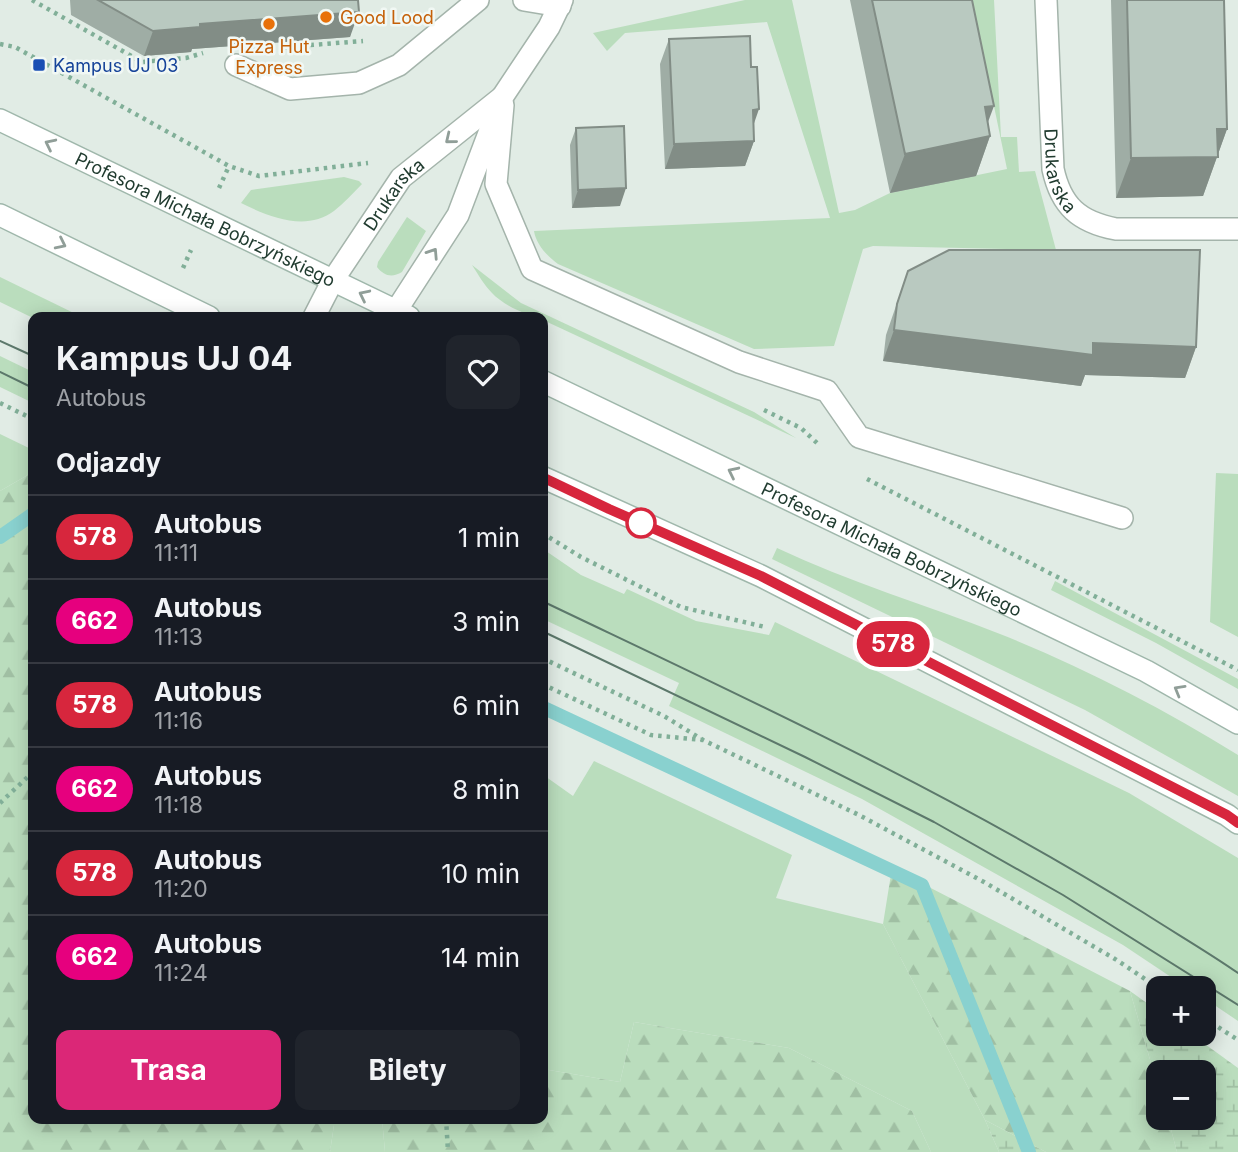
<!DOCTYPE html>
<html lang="pl">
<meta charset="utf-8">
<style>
body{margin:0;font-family:Inter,sans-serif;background:#20242c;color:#f1f3f6;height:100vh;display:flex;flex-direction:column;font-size:26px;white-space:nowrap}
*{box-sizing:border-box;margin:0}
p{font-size:23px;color:#9ea1a6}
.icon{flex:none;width:38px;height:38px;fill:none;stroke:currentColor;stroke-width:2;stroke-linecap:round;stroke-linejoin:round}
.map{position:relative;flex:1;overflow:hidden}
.drawer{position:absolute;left:28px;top:312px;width:520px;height:812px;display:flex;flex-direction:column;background:#171b24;border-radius:14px;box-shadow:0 4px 18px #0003}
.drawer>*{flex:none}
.badge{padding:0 14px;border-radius:23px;font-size:24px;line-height:46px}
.buttons{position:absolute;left:1146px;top:976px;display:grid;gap:14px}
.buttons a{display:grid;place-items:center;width:70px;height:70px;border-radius:14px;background:#171b24;box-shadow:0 4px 18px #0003;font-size:35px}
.map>.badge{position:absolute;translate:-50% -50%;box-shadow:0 0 0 4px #fff}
h2{padding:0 28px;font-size:26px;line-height:63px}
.round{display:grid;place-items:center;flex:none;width:74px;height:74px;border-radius:14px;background:#20242c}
.summary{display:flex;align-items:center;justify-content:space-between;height:119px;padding:0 28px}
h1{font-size:33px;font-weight:700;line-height:52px}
.cta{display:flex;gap:14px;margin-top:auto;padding:14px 28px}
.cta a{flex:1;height:80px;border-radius:14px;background:#db2777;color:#fff;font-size:28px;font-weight:700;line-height:80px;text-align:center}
.cta a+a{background:#20242c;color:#f1f3f6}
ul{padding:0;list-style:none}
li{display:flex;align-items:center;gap:21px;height:84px;padding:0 28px;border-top:2px solid #363941}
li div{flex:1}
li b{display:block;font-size:26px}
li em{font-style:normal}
li .badge{min-width:77px;font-weight:700;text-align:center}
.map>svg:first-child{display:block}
.green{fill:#baddbd}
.forest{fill:url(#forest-firs)}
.wetland{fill:url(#wetland-marsh)}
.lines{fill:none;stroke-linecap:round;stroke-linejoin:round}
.stream{stroke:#89d1cf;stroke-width:14}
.lane-casing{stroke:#a4b4ab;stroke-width:24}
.street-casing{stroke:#a4b4ab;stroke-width:24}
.secondary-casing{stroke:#9fb7ab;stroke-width:24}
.path{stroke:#81af98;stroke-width:4.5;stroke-dasharray:3.5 5;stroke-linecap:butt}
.lane{stroke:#fff;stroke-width:21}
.street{stroke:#fff;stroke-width:21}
.secondary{stroke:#fff;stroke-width:21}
.tram{stroke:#5c786b;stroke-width:2}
.wall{fill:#9fada5}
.shaded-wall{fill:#828d86}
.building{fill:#b9c9c0;stroke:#828d86;stroke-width:2}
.oneway{stroke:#909e98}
.line-casing{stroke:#fff;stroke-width:16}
.line{stroke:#d7263d;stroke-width:10}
.food-dot{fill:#e8710a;stroke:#f1f8f4;stroke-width:2.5}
.transit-dot{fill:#1a4fb4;stroke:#f1f8f4;stroke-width:2.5}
.stop-dot{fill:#fff;stroke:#d7263d;stroke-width:3.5}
.labels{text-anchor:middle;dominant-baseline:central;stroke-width:5;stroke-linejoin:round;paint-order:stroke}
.food-label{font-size:18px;fill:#c56008;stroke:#f1f8f4;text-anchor:start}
.transit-label{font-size:18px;fill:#164399;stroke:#f1f8f4;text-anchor:start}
.street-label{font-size:18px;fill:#213c30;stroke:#f1f8f4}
</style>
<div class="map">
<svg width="1238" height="1152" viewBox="0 0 1238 1152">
<defs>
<pattern id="forest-firs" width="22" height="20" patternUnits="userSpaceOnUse" patternTransform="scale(1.75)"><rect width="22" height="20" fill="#baddbd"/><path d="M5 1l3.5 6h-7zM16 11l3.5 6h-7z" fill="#a0bfa3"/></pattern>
<pattern id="wetland-marsh" width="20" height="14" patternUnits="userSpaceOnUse" patternTransform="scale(1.75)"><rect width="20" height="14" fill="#baddbd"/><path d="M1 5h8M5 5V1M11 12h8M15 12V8" fill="none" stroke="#a0bfa3"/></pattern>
</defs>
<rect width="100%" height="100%" fill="#e1ece5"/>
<!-- green -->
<path class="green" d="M745,0H792L839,213L855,210L890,193L1007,169L972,0H994L1001,137H1017L1019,172L1035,171L1056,250L873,246L863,249L834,346L754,349L558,264C547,256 536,244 534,231L830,218L767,22L625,33L607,51L593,33Z
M344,177L359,181L362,184C353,193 344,203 334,211C306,232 269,217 241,203L251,190Z
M407,217L426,231L402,272C392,278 384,276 377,267L378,262Z
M472,265L521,303L754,412L796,438L543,320L542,317C527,317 502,304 492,293C484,285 478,274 472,265Z
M0,277L82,317L33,318L0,302Z
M0,356L33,372V403L0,387Z
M0,434L33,450V472L0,491Z
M1216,473L1238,474V637L1210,622Z
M777,548C849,582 926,605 1000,634C1083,667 1162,708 1238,755V796L1085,710L772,559Z
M543,549L581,575L624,594L627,589L696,621L769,635L775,622L1129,793L1238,858V1021L1204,998V989H1189L1123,945L862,799L669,706L679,683L543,619Z
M1055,581L1238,679V689L1156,643L1051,590Z
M594,761L792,855L776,898L883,924L985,1120L999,1152H931L912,1111L789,1048L634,1022L620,1082L543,1069L542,774L573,796Z
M335,1118H382L385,1152H330Z"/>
<!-- forest -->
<path class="forest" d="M33,472V1118H335L330,1152H0V491Z
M892,868L1130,991L1158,1087V1118H1168L1177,1152H1046L985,1120L883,924Z
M634,1022L789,1048L912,1111L931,1152H385L382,1118H542L543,1069L620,1082Z"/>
<!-- wetland -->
<path class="wetland" d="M1130,991L1158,1011V1034H1191L1238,1068V1152H1177L1168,1118H1204V1073H1158V1087Z
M985,1120L1046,1152H999Z"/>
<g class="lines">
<!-- stream -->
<path class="stream" d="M0,537L33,514
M542,707L922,885L1029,1152"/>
<!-- lane casing -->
<g class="lane-casing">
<path id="lane" d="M524,0L560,6
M236,65L290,89L359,83L399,65L478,0
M503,105L496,184L532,269L739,362L827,391L859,437L1122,518"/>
</g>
<!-- street casing -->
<g class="street-casing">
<g id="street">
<path id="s1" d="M1046,0L1053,169C1061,206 1079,222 1116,229H1238"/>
<path id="s2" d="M314,317L333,280L401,178L501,98"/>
<path d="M392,317L458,215L503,96L549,27L562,0"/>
</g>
</g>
<!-- secondary casing -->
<g class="secondary-casing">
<g id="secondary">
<path id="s3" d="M0,120L409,317"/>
<path d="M0,215L209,317"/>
<path id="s4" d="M542,381L1146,671L1238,723"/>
<path d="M542,477L761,576L1227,815L1238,823"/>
</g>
</g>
<!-- path -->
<path class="path" d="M32,0L142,62L186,58L203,53
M0,44L15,47L229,166L259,176L368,163
M285,47L363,41
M219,188L229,166
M183,268L191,250
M0,403L33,419
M764,410L801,428L818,444
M867,479L1238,670
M542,533L581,557L681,607L765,627
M542,658L664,716L703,740L859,815L984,882L1115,959L1160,989
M542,684L651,735L702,740
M0,803L33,772
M1204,1018L1238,1040
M446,1118L448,1152"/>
<!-- lane -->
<use href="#lane" class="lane"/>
<!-- street -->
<use href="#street" class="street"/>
<!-- secondary -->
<use href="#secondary" class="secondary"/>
<!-- tram -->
<path class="tram" d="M0,341L33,356
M0,372L33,388
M542,601C747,699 952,793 1144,913C1175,933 1208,952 1238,973
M542,631L805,757L934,822L1063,895L1238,1005"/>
</g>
<!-- wall -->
<path class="wall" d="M70,0H358L350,37L192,49L191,52L144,56L71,15Z
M850,0H972L990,136L976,176L890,193Z
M1111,0H1224L1227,129L1203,196L1116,198Z
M669,39L753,125L754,141L745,166L665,169L660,64Z
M576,128L620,206L572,208L570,145Z
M908,271L1196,347L1185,378L1085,375L1081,386L883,361L886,335Z"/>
<!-- shaded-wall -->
<path class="shaded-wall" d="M359,12L350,37L192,49L191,52L144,56L153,31L200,24Z
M994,106L982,138L990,136L976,176L890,193L905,154L985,107Z
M759,109L750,135L753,110Z
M1217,129H1227L1203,196L1116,198L1131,158Z
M754,141L745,166L665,169L674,144Z
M626,188L620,206L572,208L578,190Z
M894,330L1093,343L1196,347L1185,378L1085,375L1081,386L883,361Z"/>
<!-- building -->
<path class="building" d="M98,0H358L359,12L200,24V27L153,31Z
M872,0H972L994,106L985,107L990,136L905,154Z
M1127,0H1224L1227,129H1217L1218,157L1131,158Z
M750,36L751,67H757L759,109L753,110L754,141L674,144L669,39Z
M624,126L626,188L578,190L576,128Z
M949,250H1200L1196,347L1093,343V355L894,330L897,304L908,271Z"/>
<!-- one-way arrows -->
<defs><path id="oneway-chevron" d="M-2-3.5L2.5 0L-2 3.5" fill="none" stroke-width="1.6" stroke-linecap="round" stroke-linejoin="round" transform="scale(1.75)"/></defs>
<g class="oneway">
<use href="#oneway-chevron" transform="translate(450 139) rotate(141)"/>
<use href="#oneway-chevron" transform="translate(50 144) rotate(-154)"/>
<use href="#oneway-chevron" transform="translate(61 244) rotate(26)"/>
<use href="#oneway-chevron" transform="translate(433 253) rotate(-57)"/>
<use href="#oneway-chevron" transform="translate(364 295) rotate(-154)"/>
<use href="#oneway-chevron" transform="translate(733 472) rotate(-154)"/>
<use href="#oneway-chevron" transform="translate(1179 690) rotate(-150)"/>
</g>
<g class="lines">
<!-- line casing -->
<g class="line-casing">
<path id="line" d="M542,477L609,509L761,576L1227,815L1238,823"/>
</g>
<!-- line -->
<use href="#line" class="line"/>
</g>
<!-- markers -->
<g class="food-dot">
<circle cx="326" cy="17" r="7"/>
<circle cx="269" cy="24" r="7"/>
</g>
<rect class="transit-dot" x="32" y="58" width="14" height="14" rx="3.5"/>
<circle class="stop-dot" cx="641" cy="523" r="14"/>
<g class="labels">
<!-- food labels -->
<g class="food-label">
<text x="340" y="17">Good Lood</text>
<text x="269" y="46" text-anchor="middle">Pizza Hut<tspan x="269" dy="21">Express</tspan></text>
</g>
<!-- transit labels -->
<g class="transit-label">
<text x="53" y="65">Kampus UJ 03</text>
</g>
<!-- street labels -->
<g class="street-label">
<text stroke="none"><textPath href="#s1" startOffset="172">Drukarska</textPath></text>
<text stroke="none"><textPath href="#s2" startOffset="147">Drukarska</textPath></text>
<text stroke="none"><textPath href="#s3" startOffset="228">Profesora Michała Bobrzyńskiego</textPath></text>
<text stroke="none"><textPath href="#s4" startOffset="388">Profesora Michała Bobrzyńskiego</textPath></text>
</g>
</g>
</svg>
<div class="buttons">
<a>+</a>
<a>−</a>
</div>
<b class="badge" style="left:893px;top:644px;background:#d7263d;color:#fff">578</b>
<section class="drawer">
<div class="summary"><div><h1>Kampus UJ 04</h1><p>Autobus</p></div><a class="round"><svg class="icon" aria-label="heart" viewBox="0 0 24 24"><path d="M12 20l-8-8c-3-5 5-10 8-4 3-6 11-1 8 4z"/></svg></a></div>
<h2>Odjazdy</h2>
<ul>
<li><span class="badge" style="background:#d7263d;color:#fff">578</span><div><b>Autobus</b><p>11:11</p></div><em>1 min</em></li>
<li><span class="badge" style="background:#e6007e;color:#fff">662</span><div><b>Autobus</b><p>11:13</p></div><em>3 min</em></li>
<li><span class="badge" style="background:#d7263d;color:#fff">578</span><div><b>Autobus</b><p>11:16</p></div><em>6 min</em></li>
<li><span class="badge" style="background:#e6007e;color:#fff">662</span><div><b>Autobus</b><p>11:18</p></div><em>8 min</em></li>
<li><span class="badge" style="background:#d7263d;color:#fff">578</span><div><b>Autobus</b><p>11:20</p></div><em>10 min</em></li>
<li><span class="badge" style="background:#e6007e;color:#fff">662</span><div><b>Autobus</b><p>11:24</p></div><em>14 min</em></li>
</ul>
<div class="cta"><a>Trasa</a><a>Bilety</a></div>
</section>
</div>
